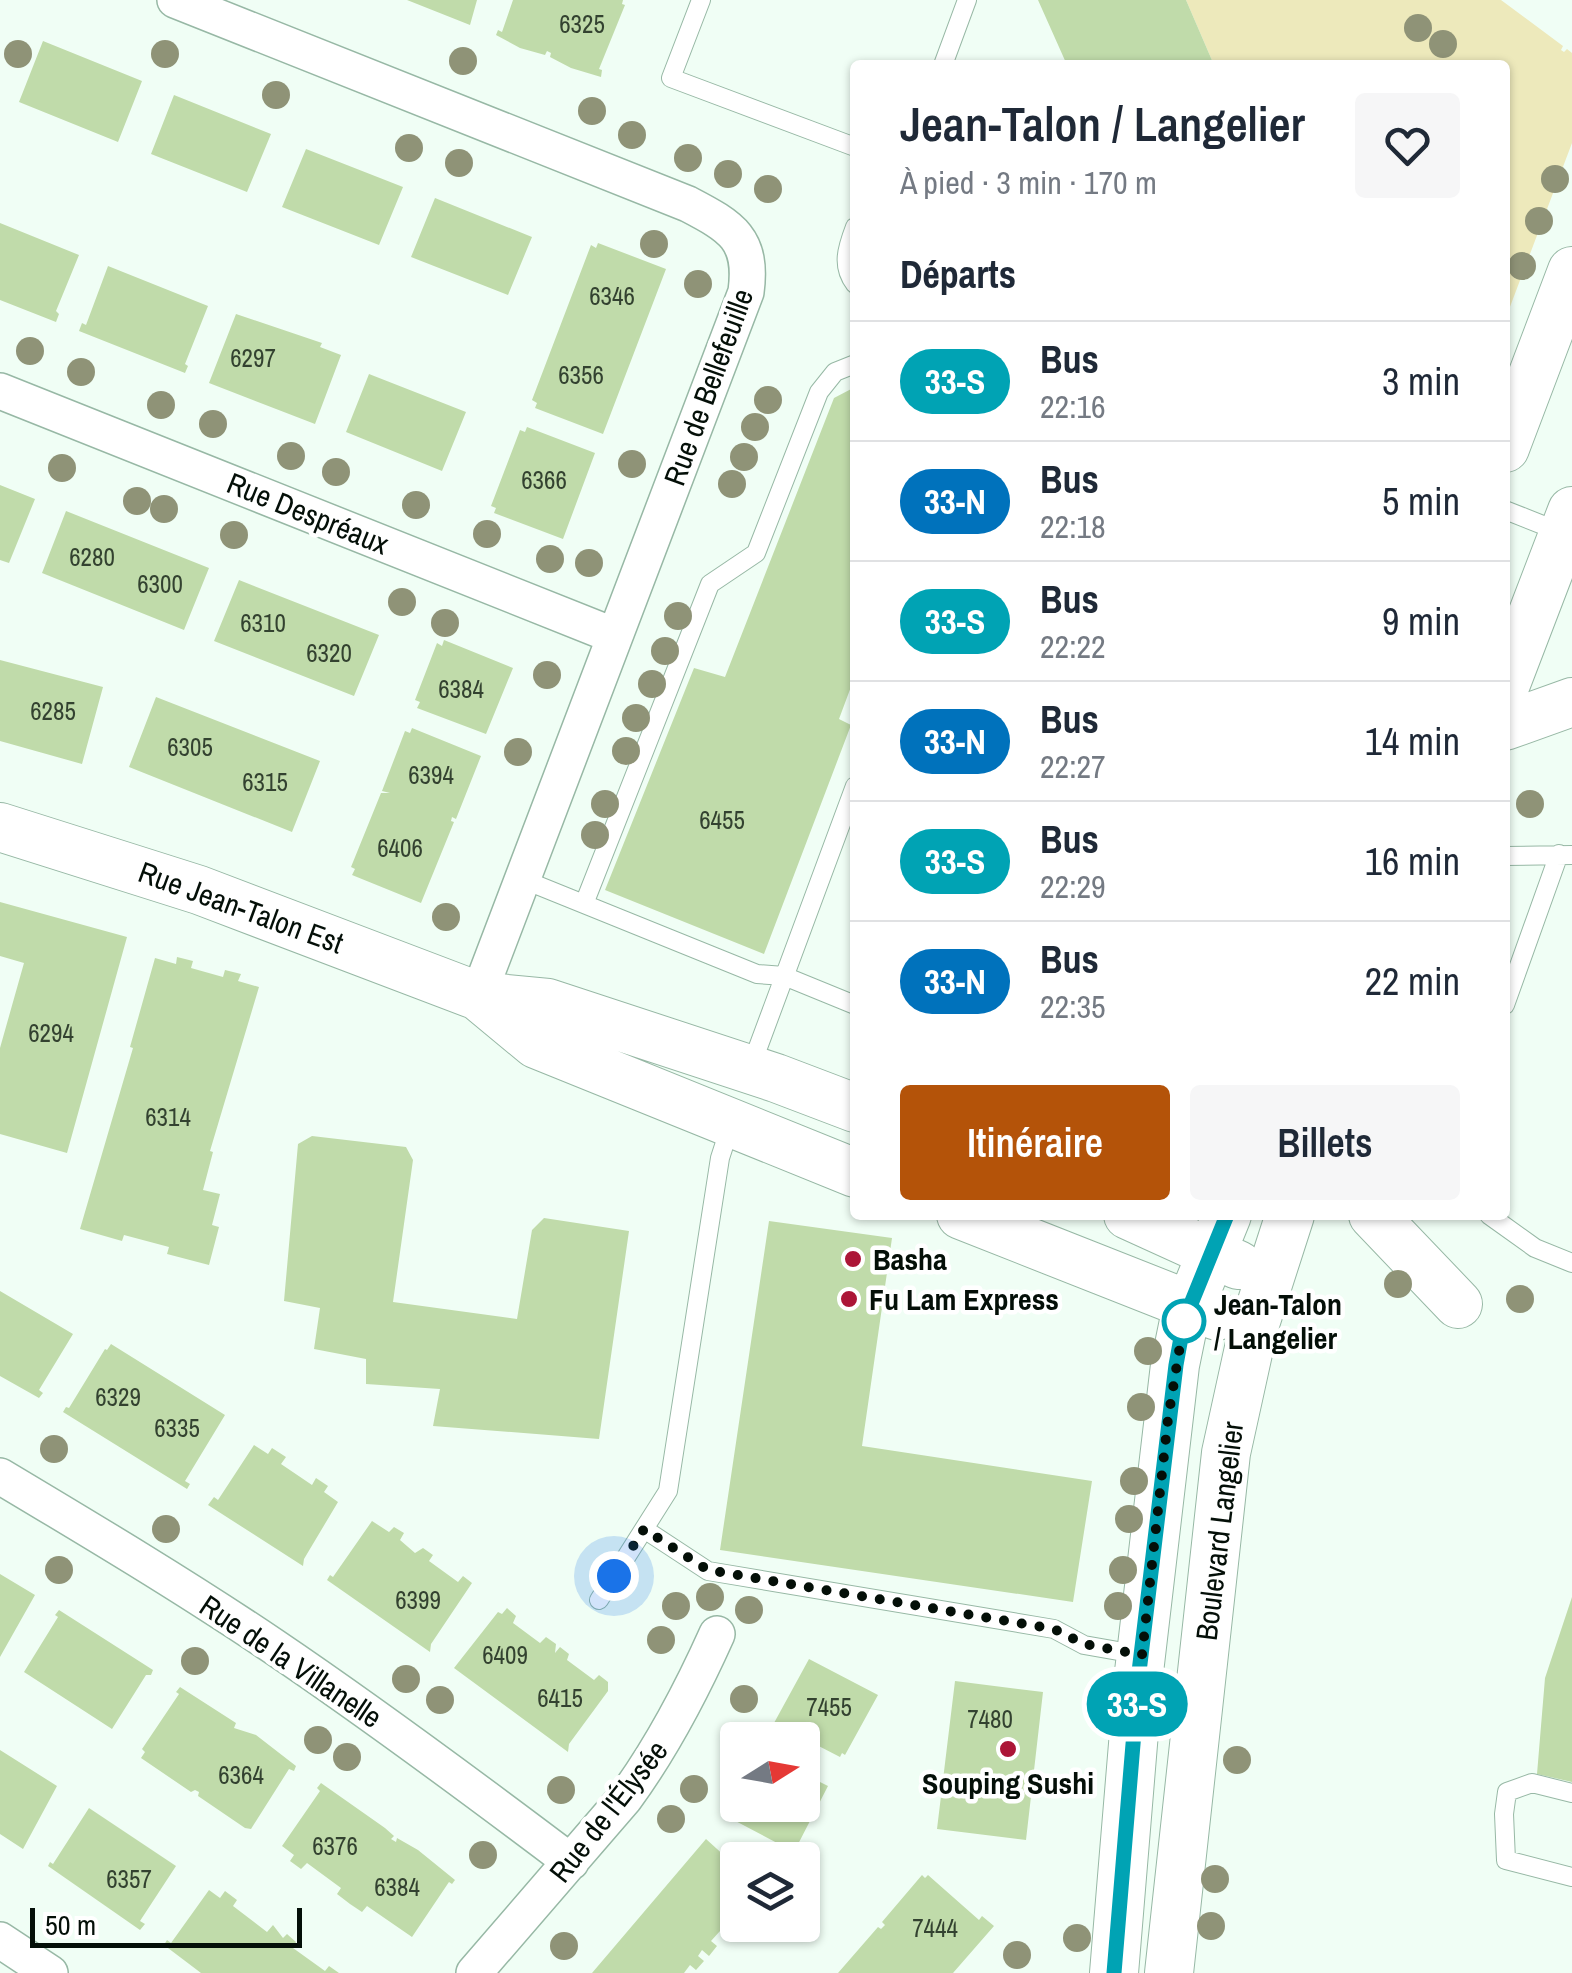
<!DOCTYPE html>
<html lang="fr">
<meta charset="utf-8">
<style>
body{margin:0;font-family:"Archivo Narrow",sans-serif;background:#f6f6f7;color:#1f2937;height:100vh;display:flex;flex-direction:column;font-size:38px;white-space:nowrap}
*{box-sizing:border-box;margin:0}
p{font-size:32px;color:#747a83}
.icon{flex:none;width:55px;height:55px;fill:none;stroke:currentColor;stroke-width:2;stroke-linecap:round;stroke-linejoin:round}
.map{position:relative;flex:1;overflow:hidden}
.side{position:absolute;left:850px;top:60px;width:660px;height:1160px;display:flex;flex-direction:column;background:#fff;border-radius:10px;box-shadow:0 2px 8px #0004}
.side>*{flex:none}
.badge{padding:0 20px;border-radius:32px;font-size:35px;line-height:65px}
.needle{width:65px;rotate:79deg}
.tools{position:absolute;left:720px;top:1722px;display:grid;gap:20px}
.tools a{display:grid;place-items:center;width:100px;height:100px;border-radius:10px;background:#fff;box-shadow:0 2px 8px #0004;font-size:50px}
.scale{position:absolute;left:30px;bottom:25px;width:272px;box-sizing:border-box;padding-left:10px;border:5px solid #040f08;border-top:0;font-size:28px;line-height:35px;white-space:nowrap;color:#040f08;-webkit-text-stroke:8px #fff;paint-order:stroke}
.you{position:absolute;width:50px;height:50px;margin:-25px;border:8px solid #fff;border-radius:50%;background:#1a73e8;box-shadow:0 0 0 15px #1a73e833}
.map>.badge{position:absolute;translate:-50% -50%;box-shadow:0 0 0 5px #fff}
h2{padding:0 50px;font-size:38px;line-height:90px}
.round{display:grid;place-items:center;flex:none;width:105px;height:105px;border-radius:10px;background:#f6f6f7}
.summary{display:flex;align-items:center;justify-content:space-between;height:170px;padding:0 50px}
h1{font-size:48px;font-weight:600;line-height:75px}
.button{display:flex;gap:20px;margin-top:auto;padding:20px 50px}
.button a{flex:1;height:115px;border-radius:10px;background:#b45309;color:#fff;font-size:40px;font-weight:600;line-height:115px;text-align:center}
.button a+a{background:#f6f6f7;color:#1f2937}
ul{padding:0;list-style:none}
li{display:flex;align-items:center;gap:30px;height:120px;padding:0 50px;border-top:2px solid #e0e1e3}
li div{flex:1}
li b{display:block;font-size:38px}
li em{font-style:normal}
li .badge{min-width:110px;font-weight:700;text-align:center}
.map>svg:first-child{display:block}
.green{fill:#ede9bb}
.building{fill:#c0dbaa}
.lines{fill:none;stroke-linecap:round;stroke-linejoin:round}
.lane-casing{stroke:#97b8a5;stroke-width:20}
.street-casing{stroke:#97b8a5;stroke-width:38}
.secondary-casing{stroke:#97b8a5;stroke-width:50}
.lane{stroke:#fff;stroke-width:18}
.street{stroke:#fff;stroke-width:35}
.secondary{stroke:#fff;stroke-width:48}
.tree{fill:#8f9377}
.line-casing{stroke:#fff;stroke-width:22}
.line{stroke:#00a3b4;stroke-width:15}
.walk{stroke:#040f08;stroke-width:10;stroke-dasharray:0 18}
.poi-dot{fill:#ac1637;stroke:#fff;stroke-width:4}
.stop-dot{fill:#fff;stroke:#00a3b4;stroke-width:5}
.labels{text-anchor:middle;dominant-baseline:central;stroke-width:9;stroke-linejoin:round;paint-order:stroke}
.number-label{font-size:25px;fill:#334230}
.street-label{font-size:30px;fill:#040f08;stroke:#fff}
.poi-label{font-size:30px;font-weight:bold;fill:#040f08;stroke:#fff;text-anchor:start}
.stop-label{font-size:30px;font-weight:bold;fill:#040f08;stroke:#fff;text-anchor:start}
</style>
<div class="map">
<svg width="1572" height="1973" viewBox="0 0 1572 1973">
<rect width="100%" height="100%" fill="#f0fef5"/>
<!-- green -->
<path class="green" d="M1186,0H1501L1563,46L1561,50L1564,52L1567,49L1572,53V143L1505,320V65H1214Z"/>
<!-- building -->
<path class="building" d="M407,0H477L470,25Z
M513,0H623L622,4L625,5L599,69L602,70L601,77L571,68L550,57L551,53L547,51L545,55L520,48L496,35L498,30L502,32Z
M1038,0H1186L1214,65H1067Z
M43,41L142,81L118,142L19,102Z
M174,95L271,134L247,192L151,154Z
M306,149L403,187L379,245L282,207Z
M435,198L532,237L508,295L411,257Z
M0,223L79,255L56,311L59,314L56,322L0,300Z
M598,243L666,269L603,434L535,408L537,403L532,400L591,245L596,248Z
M108,266L208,306L185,364L188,366L185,373L79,331L82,323L86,325Z
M236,314L322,343L320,347L341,355L315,424L209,383Z
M369,374L466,412L442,471L346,432Z
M855,387V676L839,719L851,725L764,954L605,890L694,668L725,677L834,398Z
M527,427L595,453L563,539L494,513L496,508L491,506L520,430L525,432Z
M0,485L35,499L9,563L0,560Z
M66,511L209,568L184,630L42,573Z
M239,580L379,635L354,696L214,641Z
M444,640L513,668L486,734L417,708L420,702L415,700L437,643L442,646Z
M0,660L103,687L82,764L0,741Z
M156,697L320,761L292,832L129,767Z
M412,728L481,756L456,819L452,817L451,821L454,822L421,903L352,875L355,869L351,867L381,793H390L382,791L405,731L410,733Z
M0,902L127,937L67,1153L0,1134V1048L24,963L0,956Z
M177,957L193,961L191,968L223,977L225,970L241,974L238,981L259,987L210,1151L213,1152L203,1190L220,1194L212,1225L219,1227L209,1265L167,1254L169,1247L124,1235L122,1241L80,1229L133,1048L130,1047L155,958L176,964Z
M312,1136L406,1147L413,1160L393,1302L517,1319L532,1230L544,1218L629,1231L599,1439L433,1426L440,1389L366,1384V1359L314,1349L320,1308L284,1301L298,1144Z
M769,1221L892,1238L862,1446L1092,1481L1073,1602L720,1550Z
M0,1291L73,1334L39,1390L43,1393L39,1398L0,1376Z
M111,1344L225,1415L185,1481L190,1484L187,1489L63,1412L66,1407L69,1408L105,1349L107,1350Z
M254,1445L268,1454L272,1448L286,1457L281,1464L312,1485L316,1478L328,1486L324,1492L338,1502L304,1559L303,1566L208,1505L214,1497L218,1500Z
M372,1521L389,1532L394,1527L404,1533L400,1540L415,1553L423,1548L433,1555L429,1561L458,1582L463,1576L472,1583L431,1644L430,1652L327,1580L330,1575L333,1577Z
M0,1574L35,1595L0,1657Z
M1572,1597V1782L1537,1774L1545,1678Z
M507,1608L516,1616L513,1623L540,1643L546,1637L556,1644L555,1653L560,1647L569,1654L567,1660L594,1680L599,1675L608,1682V1691L569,1744L568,1752L454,1668L498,1612L502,1614Z
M59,1610L153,1670L151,1675H146L112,1729L24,1672L58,1617L55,1615Z
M809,1659L878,1695L845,1755L842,1753L840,1757L774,1723Z
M955,1681L1043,1692L1026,1840L937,1829Z
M180,1687L236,1723L234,1728L256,1735L296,1766L294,1771L289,1769L251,1829L245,1828L198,1796L199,1792L195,1790L191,1792L141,1758L145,1752L142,1749L179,1694L176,1692Z
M0,1750L57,1786L23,1849L0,1834Z
M802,1773L828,1786L794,1852L726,1816L738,1795V1805H802Z
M321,1783L385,1828L394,1836L391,1839L396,1842L397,1838L418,1850L455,1880L452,1884L449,1882L412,1937L367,1906L362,1912L350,1904L337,1894L341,1888L307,1863L301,1869L290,1861L294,1855L282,1846L320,1791L317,1788Z
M89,1808L176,1866L140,1921L145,1924L140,1930L48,1866L50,1862L53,1864Z
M706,1839L738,1868V1911L711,1941L717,1946L709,1956L702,1950L698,1956L704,1961L696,1970L690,1965L684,1973H592Z
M922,1875L925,1878L928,1875L979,1920L982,1916L994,1926L953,1973H838L878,1927L881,1929L885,1925L882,1922Z
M209,1890L220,1898L225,1891L237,1900L233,1906L267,1932L273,1925L283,1938L287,1934L296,1942L293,1948L325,1971L329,1966L339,1973H201L164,1945L167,1940L171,1943Z"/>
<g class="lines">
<!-- lane casing -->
<g class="lane-casing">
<path id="lane" d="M701,0L671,78L855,147
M943,65L967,0
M855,227C847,248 841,266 855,284
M1505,510L1563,533
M1505,856L1572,855
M522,879L757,974L784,976L855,1005
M584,904L710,584L756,553L819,392L835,372L855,364
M1505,1005L1559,854
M750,1069L855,786
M1489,1215L1535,1248L1572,1263
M644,1529L708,1571L1054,1629L1084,1645L1141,1655
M599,1600L668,1491L720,1158L731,1124
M1572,1793L1532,1783L1507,1792L1504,1814L1506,1860L1572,1877"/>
</g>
<!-- street casing -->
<g class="street-casing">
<path id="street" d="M175,0L688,204C732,227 753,239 746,292L478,996
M0,391L615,636
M0,1476C92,1531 184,1586 273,1646C375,1715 473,1788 571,1862
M0,1940L50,1973
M474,1973L625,1798C663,1746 691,1692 717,1634"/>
</g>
<!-- secondary casing -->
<g class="secondary-casing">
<path id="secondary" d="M1505,448L1572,271
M1505,686L1572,511
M1505,726L1572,702
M0,827L199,890L478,996L548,1003L776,1078L855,1108
M478,996L536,1044L855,1173
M961,1215L1217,1316
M1128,1215L1238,1265
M1373,1215L1458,1304
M1114,1973L1139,1672L1175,1365L1184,1321L1227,1215
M1169,1973L1226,1453L1253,1330L1290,1215"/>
</g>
<!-- lane -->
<use href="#lane" class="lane"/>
<!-- street -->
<use href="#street" class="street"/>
<!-- secondary -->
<use href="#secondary" class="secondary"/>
</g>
<!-- trees -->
<g class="tree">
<circle cx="1418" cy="28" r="14"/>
<circle cx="1443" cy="44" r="14"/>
<circle cx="18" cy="54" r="14"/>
<circle cx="165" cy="54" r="14"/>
<circle cx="463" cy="61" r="14"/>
<circle cx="276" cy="95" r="14"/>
<circle cx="592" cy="111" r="14"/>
<circle cx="632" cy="135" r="14"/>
<circle cx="409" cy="148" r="14"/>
<circle cx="688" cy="158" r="14"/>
<circle cx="459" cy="163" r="14"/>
<circle cx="728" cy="174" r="14"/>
<circle cx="1555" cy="179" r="14"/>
<circle cx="768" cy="189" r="14"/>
<circle cx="1539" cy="221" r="14"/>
<circle cx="654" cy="244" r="14"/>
<circle cx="1522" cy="266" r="14"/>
<circle cx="698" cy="284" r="14"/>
<circle cx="30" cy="351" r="14"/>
<circle cx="81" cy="372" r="14"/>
<circle cx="768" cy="400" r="14"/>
<circle cx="161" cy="405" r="14"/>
<circle cx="213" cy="424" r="14"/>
<circle cx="755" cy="427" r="14"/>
<circle cx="291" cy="456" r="14"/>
<circle cx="744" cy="457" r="14"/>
<circle cx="632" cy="464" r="14"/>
<circle cx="62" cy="468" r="14"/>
<circle cx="336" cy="472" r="14"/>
<circle cx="732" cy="484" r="14"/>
<circle cx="137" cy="501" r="14"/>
<circle cx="416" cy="505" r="14"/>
<circle cx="164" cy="509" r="14"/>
<circle cx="487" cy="534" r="14"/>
<circle cx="234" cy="535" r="14"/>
<circle cx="550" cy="559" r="14"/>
<circle cx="589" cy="563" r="14"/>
<circle cx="402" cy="602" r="14"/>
<circle cx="678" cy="616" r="14"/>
<circle cx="445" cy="623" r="14"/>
<circle cx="665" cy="651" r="14"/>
<circle cx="547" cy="675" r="14"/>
<circle cx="652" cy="684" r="14"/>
<circle cx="636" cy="718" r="14"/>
<circle cx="626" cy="751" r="14"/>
<circle cx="518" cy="752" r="14"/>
<circle cx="605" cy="804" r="14"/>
<circle cx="1530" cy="804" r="14"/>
<circle cx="595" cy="835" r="14"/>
<circle cx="446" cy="917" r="14"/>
<circle cx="1398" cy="1284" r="14"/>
<circle cx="1520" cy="1299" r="14"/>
<circle cx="1148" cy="1351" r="14"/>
<circle cx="1141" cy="1407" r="14"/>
<circle cx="54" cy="1449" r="14"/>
<circle cx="1134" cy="1481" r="14"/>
<circle cx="1129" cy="1519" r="14"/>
<circle cx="166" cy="1529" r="14"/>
<circle cx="59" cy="1570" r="14"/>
<circle cx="1123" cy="1570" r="14"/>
<circle cx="710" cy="1597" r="14"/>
<circle cx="676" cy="1606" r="14"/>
<circle cx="1118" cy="1606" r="14"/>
<circle cx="749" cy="1610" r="14"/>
<circle cx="661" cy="1640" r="14"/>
<circle cx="195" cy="1661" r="14"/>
<circle cx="406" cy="1679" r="14"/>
<circle cx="744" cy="1699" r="14"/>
<circle cx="440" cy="1700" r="14"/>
<circle cx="318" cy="1740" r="14"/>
<circle cx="347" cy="1757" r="14"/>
<circle cx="1237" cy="1760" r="14"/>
<circle cx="694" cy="1789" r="14"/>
<circle cx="561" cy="1790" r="14"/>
<circle cx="671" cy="1819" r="14"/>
<circle cx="483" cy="1855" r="14"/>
<circle cx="1215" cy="1879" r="14"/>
<circle cx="1211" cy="1926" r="14"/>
<circle cx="1077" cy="1938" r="14"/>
<circle cx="564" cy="1946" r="14"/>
<circle cx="1017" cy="1955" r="14"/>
</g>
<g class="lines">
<!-- line casing -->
<g class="line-casing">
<path id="line" d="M1114,1973L1139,1672L1176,1365L1184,1321L1227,1215"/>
</g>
<!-- line -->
<use href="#line" class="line"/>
<!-- walk -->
<path class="walk" d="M614,1576L644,1529L708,1570L1054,1629L1084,1644L1142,1655L1168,1419L1184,1321"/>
</g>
<!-- markers -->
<g class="poi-dot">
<circle cx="853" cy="1259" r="10"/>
<circle cx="849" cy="1299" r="10"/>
<circle cx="1008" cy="1749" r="10"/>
</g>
<circle class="stop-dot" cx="1184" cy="1321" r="20"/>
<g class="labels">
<!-- number labels -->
<g class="number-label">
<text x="582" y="24">6325</text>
<text x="612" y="296">6346</text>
<text x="253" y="358">6297</text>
<text x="581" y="375">6356</text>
<text x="544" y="480">6366</text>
<text x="92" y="557">6280</text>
<text x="160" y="584">6300</text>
<text x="263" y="623">6310</text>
<text x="329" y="653">6320</text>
<text x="461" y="689">6384</text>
<text x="53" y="711">6285</text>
<text x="190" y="747">6305</text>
<text x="431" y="775">6394</text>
<text x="265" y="782">6315</text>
<text x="722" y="820">6455</text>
<text x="400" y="848">6406</text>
<text x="51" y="1033">6294</text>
<text x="168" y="1117">6314</text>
<text x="118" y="1397">6329</text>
<text x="177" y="1428">6335</text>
<text x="418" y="1600">6399</text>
<text x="505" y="1655">6409</text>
<text x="560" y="1698">6415</text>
<text x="829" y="1707">7455</text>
<text x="990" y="1719">7480</text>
<text x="241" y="1775">6364</text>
<text x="335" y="1846">6376</text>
<text x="129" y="1879">6357</text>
<text x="397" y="1887">6384</text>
<text x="935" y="1928">7444</text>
</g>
<!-- street labels -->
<g class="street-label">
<text transform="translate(708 387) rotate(-70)">Rue de Bellefeuille</text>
<text transform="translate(308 513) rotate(22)">Rue Despréaux</text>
<text transform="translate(241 907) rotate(20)">Rue Jean-Talon Est</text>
<text transform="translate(1219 1531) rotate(-83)">Boulevard Langelier</text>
<text transform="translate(291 1661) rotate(34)">Rue de la Villanelle</text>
<text transform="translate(608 1811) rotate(-52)">Rue de l'Élysée</text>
</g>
<!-- poi labels -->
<g class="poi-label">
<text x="873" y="1259">Basha</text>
<text x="869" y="1299">Fu Lam Express</text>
<text x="1008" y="1783" text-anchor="middle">Souping Sushi</text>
</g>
<!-- stop labels -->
<g class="stop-label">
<text x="1214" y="1304">Jean-Talon<tspan x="1214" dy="34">/ Langelier</tspan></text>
</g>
</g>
</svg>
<div class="tools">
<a><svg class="needle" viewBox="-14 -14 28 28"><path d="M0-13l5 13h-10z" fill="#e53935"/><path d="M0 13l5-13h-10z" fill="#747a83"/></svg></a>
<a><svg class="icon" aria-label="layers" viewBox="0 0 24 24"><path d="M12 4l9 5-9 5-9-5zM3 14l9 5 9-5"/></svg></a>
</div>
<div class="scale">50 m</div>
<div class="you" style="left:614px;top:1576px"></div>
<b class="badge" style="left:1137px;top:1704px;background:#00a3b4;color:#fff">33-S</b>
<section class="side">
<div class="summary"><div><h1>Jean-Talon / Langelier</h1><p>À pied · 3 min · 170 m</p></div><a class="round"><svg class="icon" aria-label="heart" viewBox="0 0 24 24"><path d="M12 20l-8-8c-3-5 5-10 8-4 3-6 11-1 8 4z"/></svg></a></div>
<h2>Départs</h2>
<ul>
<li><span class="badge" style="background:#00a3b4;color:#fff">33-S</span><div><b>Bus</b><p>22:16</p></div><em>3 min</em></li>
<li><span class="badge" style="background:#0072bc;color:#fff">33-N</span><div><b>Bus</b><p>22:18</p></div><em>5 min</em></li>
<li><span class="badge" style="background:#00a3b4;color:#fff">33-S</span><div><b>Bus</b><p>22:22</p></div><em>9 min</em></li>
<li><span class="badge" style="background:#0072bc;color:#fff">33-N</span><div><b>Bus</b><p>22:27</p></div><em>14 min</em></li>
<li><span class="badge" style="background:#00a3b4;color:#fff">33-S</span><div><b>Bus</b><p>22:29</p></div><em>16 min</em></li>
<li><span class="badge" style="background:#0072bc;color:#fff">33-N</span><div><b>Bus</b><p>22:35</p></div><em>22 min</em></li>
</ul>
<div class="button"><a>Itinéraire</a><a>Billets</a></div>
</section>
</div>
